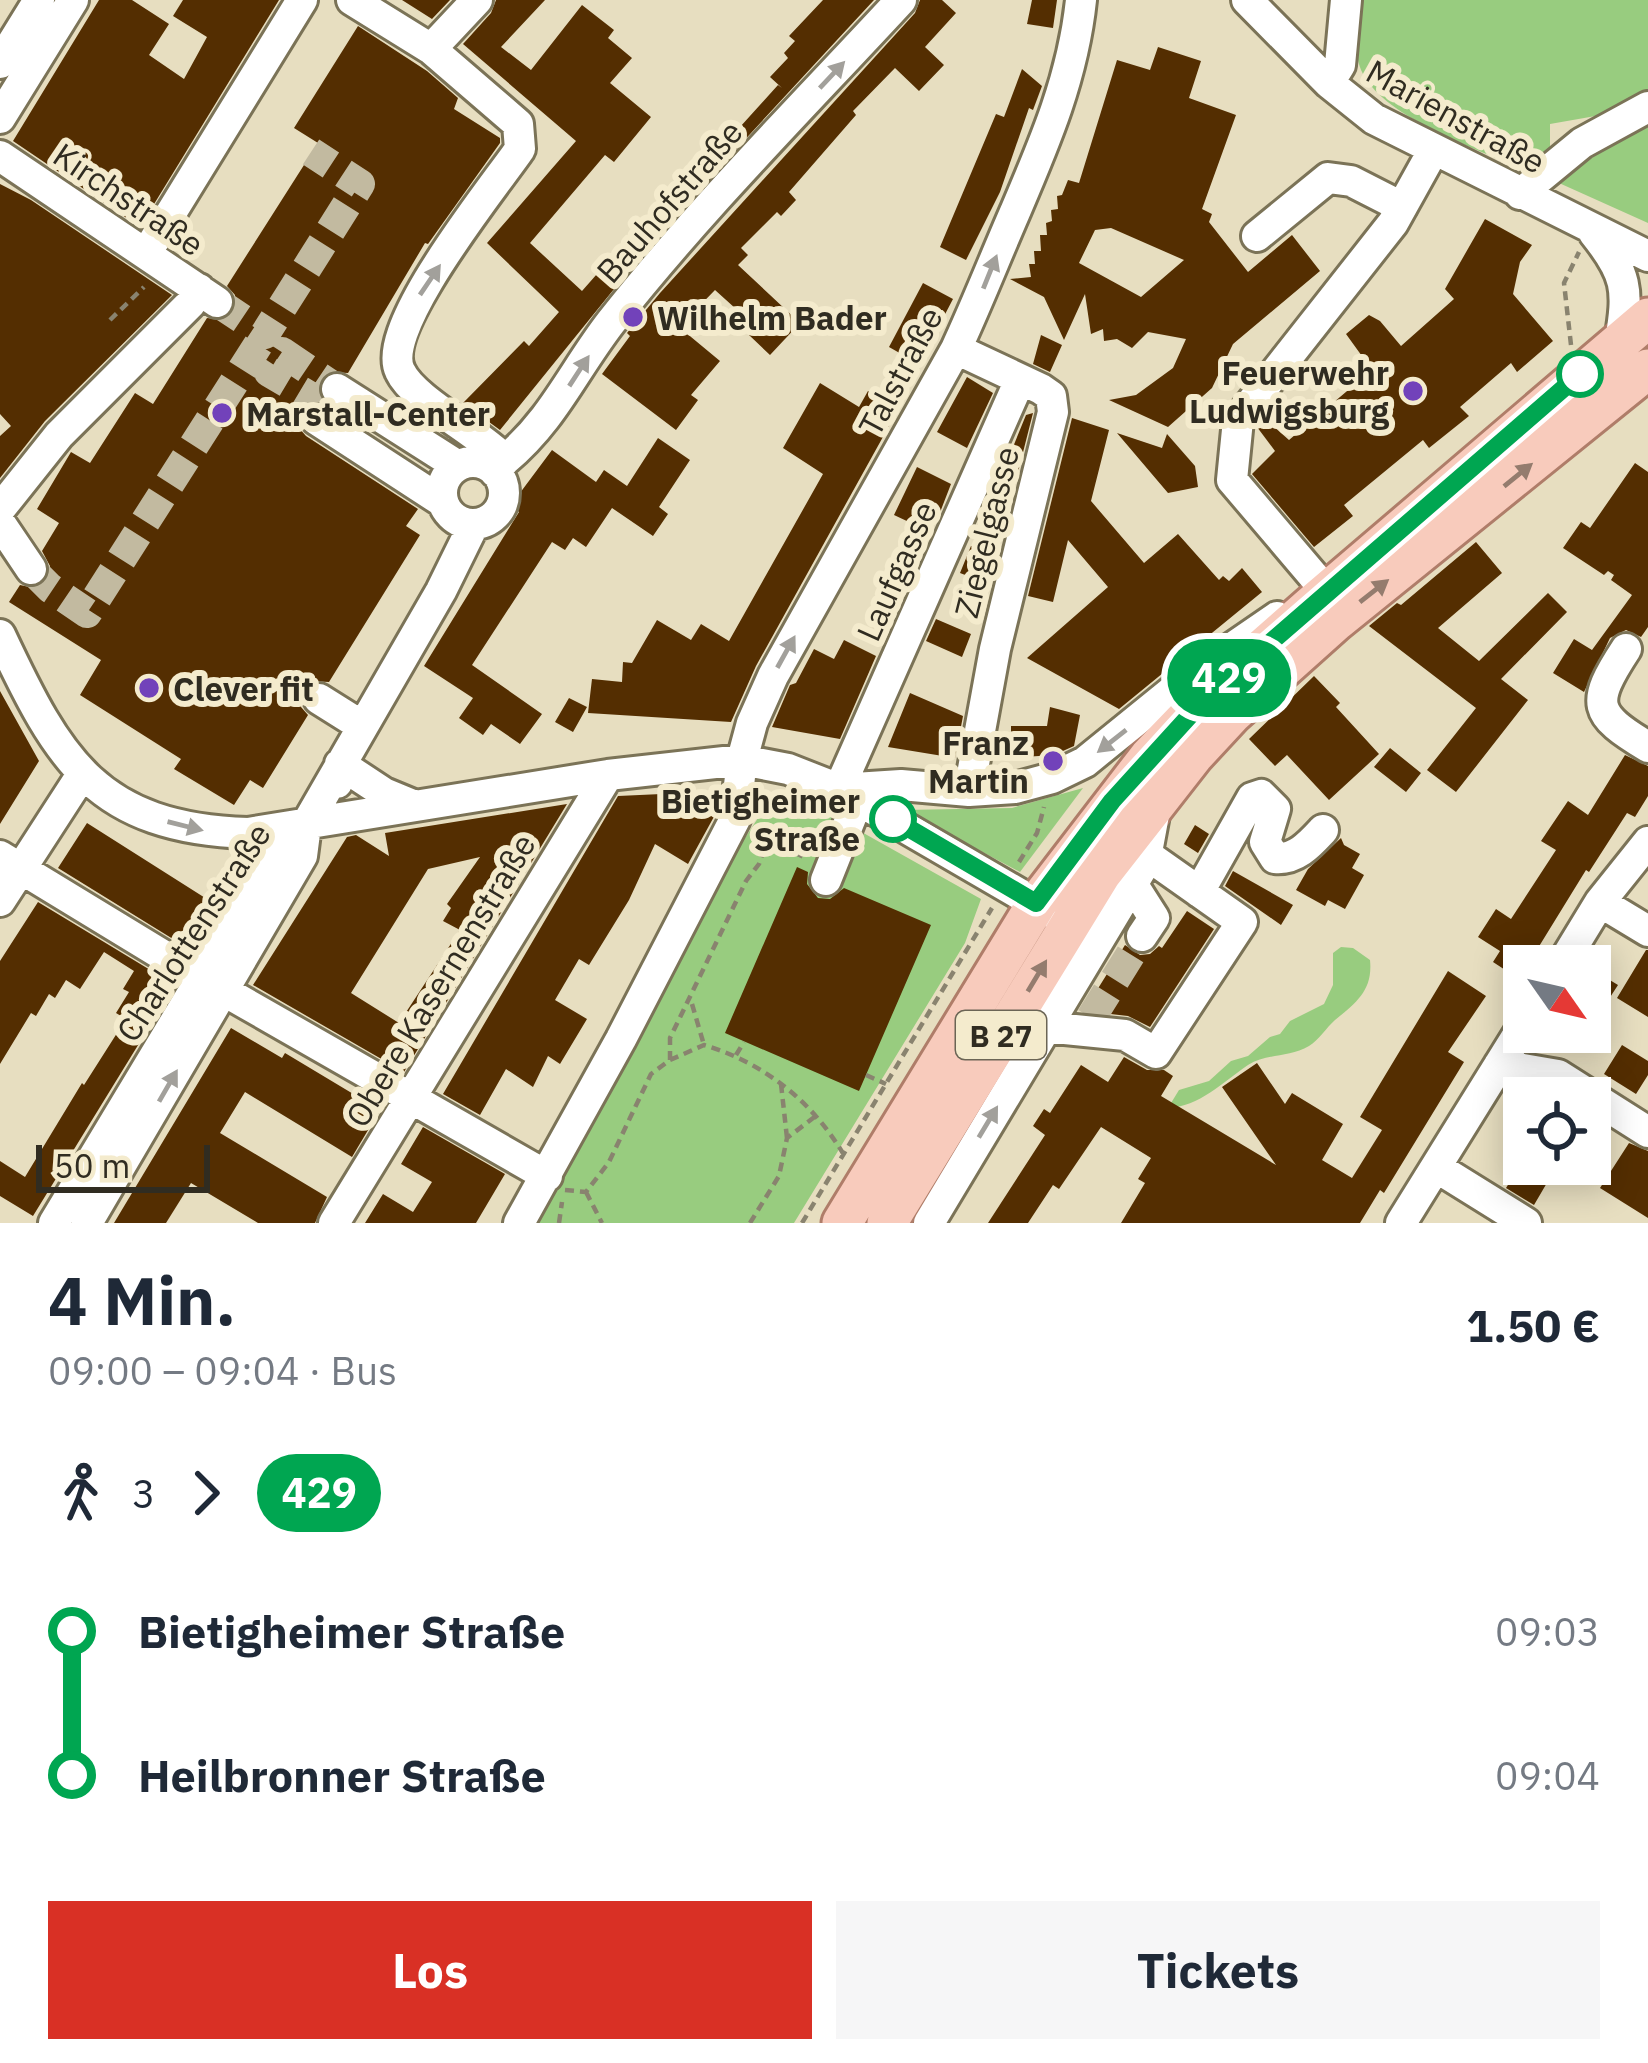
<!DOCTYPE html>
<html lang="de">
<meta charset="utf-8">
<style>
body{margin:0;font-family:"IBM Plex Sans",sans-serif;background:#f6f6f7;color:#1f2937;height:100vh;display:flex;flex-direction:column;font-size:45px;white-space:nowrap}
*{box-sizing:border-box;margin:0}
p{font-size:39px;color:#747a83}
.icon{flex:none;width:66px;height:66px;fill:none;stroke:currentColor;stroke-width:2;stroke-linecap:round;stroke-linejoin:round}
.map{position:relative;height:1223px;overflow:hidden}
.side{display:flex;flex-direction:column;background:#fff;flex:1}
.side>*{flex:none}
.badge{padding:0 24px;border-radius:39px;font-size:42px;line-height:78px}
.needle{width:78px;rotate:124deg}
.tools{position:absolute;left:1503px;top:945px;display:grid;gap:24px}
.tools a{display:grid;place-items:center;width:108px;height:108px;border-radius:0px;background:#fff;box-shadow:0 6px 30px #0003;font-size:60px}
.scale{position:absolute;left:36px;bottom:30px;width:174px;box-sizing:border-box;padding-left:12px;border:6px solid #302c21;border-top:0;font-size:33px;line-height:42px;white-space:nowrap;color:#302c21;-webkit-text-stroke:9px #f4ebcd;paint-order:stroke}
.map>.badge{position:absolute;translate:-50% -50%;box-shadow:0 0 0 6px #fff}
.legs{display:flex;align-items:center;gap:18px;height:132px;padding:0 48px;font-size:39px}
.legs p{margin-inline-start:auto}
.headline{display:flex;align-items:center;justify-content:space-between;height:204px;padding:0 48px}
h1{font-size:66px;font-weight:800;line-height:90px}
.cta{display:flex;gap:24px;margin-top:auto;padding:24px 48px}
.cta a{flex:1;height:138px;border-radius:0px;background:#d93025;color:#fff;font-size:48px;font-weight:800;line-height:138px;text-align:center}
.cta a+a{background:#f6f6f7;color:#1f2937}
ul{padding:0 48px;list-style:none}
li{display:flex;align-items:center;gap:42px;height:144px;font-size:45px}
li i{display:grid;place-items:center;width:18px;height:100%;margin:0 15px;background:currentColor}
li i::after{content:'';width:30px;height:30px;margin:-15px;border:9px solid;border-radius:50%;background:#fff}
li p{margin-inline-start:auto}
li:first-child i{background:linear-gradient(#0000 50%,currentColor 0)}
li:last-child i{background:linear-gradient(currentColor 50%,#0000 0)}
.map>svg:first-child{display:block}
.green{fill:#98cc7f}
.building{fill:#542e01;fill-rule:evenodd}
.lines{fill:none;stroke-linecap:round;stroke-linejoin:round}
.minor-tunnel{stroke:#c2baa0;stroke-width:30;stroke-dasharray:30 15;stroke-linecap:butt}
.minor-casing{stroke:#7b7357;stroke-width:36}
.major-casing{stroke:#af7d69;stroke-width:45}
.path{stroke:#89836f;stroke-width:4.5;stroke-dasharray:9 6;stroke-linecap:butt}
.minor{stroke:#fff;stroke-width:30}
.major{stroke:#f8cbbc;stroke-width:39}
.oneway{fill:#a2a09b}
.oneway2{fill:#947c6e}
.line-1-casing{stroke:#fff;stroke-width:27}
.line-1{stroke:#00a651;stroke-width:18}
.poi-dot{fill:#7242ba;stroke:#f4ebcd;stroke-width:4.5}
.stop-1-dot{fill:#fff;stroke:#00a651;stroke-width:6}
.labels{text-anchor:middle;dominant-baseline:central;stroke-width:12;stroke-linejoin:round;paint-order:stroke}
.shield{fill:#f4ebcd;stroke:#6b6555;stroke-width:3}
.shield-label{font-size:30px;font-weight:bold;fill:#302c21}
.street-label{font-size:33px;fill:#302c21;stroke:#f4ebcd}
.poi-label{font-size:33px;font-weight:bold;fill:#302c21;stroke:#f4ebcd;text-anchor:start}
.stop-label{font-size:33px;font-weight:bold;fill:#302c21;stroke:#f4ebcd;text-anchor:end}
</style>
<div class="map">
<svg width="1648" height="1223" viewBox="0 0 1648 1223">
<rect width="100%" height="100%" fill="#e7dec0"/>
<!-- green -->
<path class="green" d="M1362,0H1648V95L1624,111L1550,124V148L1545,160L1524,170C1478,149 1387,119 1363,74C1351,50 1357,25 1362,0Z
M1648,118V223L1559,183L1556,178Z
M1083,788L1020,872L904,810L1012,808Z
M784,795L826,812L981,899L965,943L794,1223H536L741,844L769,801Z
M1341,947L1353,948L1370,960C1373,990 1357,1002 1335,1020C1326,1028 1319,1040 1309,1046C1289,1058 1267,1053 1248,1065C1223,1082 1199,1107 1168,1108L1179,1090L1209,1081L1231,1061L1248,1056L1270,1037L1280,1034L1290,1021L1324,1004L1333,985V953Z"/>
<!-- building -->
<path class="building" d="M99,0H132L169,24L149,55L184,79L207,37L173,16L183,0H279L140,227L13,141Z
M402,0H450L432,19Z
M496,0H545L501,47L531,70L582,5L614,30L608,38L632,58L610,83L651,117L614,162L605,155L530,243L582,291L664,198L669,202L718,145L721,148L778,85L782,88L770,77L788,58L784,53L795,41L789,36L823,0H874L665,226L500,430L463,403L524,341L529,346L559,312L487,243L576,141L463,44L491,13Z
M920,0H942L956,13L925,47L944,65L919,91L895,68L853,111L856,115L789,192L796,200L781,216L777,212L741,248L748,255L738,265L800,323L770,355L749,335L756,327L715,290L679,327L720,361L691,395L698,400L676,430L602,374L630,336L627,333L660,293L915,13Z
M1032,0H1057L1053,28L1027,24Z
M358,26L427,71L458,98L454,109L500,138V143L428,244L425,243L348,373L327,372L318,387L323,402H309L300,410L299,428L306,436L418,509L406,526L420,535L329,682L311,681L302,690L301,707L308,715L263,788L250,780L234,805L174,769L181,759L80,695L101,660L9,602L20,585L34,588L49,576L50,566L42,551L59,523L37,509L71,452L90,463L135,393L153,404L207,318L224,320L234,312L235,295L227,286L318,143L294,128Z
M1158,47L1201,61L1189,98L1236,115L1202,209L1212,214L1209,222L1248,272L1292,235L1320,271L1233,344L1212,388L1168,427L1109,400L1136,395L1173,368L1186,339L1148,332L1132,348L1117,339L1104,341L1103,329L1091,334L1085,294L1064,340L1044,297L1010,279L1031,277L1029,264H1035L1034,251H1041L1040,235H1047L1046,223L1052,221L1051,210L1058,209L1057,196L1062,195L1068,180L1079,183L1117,60L1150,70ZM1111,228L1184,260L1141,297L1079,263L1095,230Z
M1022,69L1042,86L1033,110L1029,108L1000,192L966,260L940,247L996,114L1004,117Z
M0,184L31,200L172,295L45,421L0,478V436L11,426L0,414Z
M1485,219L1532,245L1520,262L1513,294L1553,341L1517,372L1511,363L1460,407L1469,416L1429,448L1423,440L1344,505L1353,516L1314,547L1252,474L1275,451L1257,427L1264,418L1289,440L1372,370L1346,334L1369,315L1380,321L1401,346L1454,299L1445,289Z
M923,283L953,299L919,364L889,347Z
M1041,335L1062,345L1050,372L1033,364Z
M967,377L993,393L967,448L937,432Z
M820,383L859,407L868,391L899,408L756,666L731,722L588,713L592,679L622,682L623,662L632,663L657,620L691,640L701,624L729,641L823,474L783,448Z
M1033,413L1018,472L1004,469L1026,415Z
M1072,418L1109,430L1091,501L1144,563L1178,534L1219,580L1223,576L1229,581L1242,568L1262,592L1119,709L1027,658L1108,587L1068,540L1053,602L1028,596Z
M1117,433L1162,448L1167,434L1195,466L1198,487L1168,493Z
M658,438L690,460L659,507L668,514L653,536L612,508L586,547L573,538L565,550L552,542L472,665L542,714L520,744L491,724L483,735L459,718L473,698L424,666L519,512L511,505L552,450L596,482L604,470L627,486Z
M1635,463L1648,472V627L1641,637L1626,630L1610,638L1584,692L1553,673L1574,639L1592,650L1632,595L1611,580L1614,575L1608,571L1604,575L1563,548L1581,522L1590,528Z
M917,467L951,484L939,515L934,513L926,530L894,515Z
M1476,542L1502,573L1438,628L1479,661L1548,593L1567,612L1501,679L1528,700L1456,792L1427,770L1476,708L1369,626L1397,603L1401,605Z
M971,546L998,556L986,583L960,573Z
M936,619L971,634L962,657L926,641Z
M844,640L876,656L840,739L772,727L790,685L796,683L814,649L834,659Z
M1314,676L1340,703L1336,707L1379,754L1329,800L1287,755L1275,766L1249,739Z
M0,691L39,761L0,824Z
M910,693L963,716L955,758L888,747Z
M569,698L587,707L573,732L555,722Z
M1050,707L1080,715L1074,746L1054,755L995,759L1011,743V726H1047Z
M1390,748L1421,773L1406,792L1374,767Z
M1625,755L1648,766V796L1635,817L1627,813L1589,872L1586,870L1519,979L1493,962L1500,951L1478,937L1496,909L1511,919L1556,850L1541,841L1568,801L1588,815Z
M705,792L718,799L716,813L688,864L655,844L629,900L589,965L579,959L555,1000L587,1019L560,1064L548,1056L533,1087L506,1069L480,1115L443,1094L618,796Z
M567,804L404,1072L253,985L347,837L356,835L389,856L385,833ZM480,857L447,904L451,908L443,921L460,930L399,1023L351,993L428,869Z
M87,823L221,908L194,952L58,868Z
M1195,825L1209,834L1198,853L1184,844Z
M1341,838L1344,845L1360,854L1352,868L1364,875L1345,909L1328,900L1325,906L1296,890L1308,869Z
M797,867L808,872L807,884L818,898L830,899L844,888L931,925L859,1091L725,1033Z
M1233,871L1293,905L1281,925L1225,886Z
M38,902L175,985L33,1216L0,1196V1161L25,1177L82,1083L84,1085L126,1019L116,1013L129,992L123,989L134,971L104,952L80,989L66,980L55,998L49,994L36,1016L31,1013L0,1064V961Z
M1187,911L1214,929L1150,1027L1128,1016L1084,1011L1125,945L1140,955L1150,954L1159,946L1162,948Z
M1646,950H1648V1017L1617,998Z
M1590,968L1618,985L1605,1005L1590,995Z
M1448,971L1486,996L1448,1052L1464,1062L1384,1193L1380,1190L1360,1223H1121L1145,1183L1138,1179L1151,1158L1101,1127L1059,1189L1053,1185L1028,1223H988L1045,1135L1033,1126L1044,1109L1050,1113L1081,1065L1108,1082L1124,1057L1147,1070H1164L1173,1076L1161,1096L1276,1165L1222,1087L1257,1063L1285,1104L1292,1093L1343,1124L1322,1160L1352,1178L1382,1130L1360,1117Z
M231,1028L282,1058L285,1053L380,1110L352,1157L245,1092L220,1133L327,1197L315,1223H258L191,1183L166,1223H114Z
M1622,1045L1648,1061V1075L1636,1094L1604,1074Z
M423,1127L505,1174L476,1223H365L383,1194L413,1212L432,1182L401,1164Z
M1629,1143L1648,1151V1218L1600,1188Z
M1521,1164H1558L1534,1205L1506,1188Z"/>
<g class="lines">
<!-- minor-tunnel -->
<path class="minor-tunnel" d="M217,302L265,334L360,184L311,152
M326,406L269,372L282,352L337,389
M31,569L50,588L87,613L265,334
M1091,1018L1142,936"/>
<!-- minor casing -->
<g class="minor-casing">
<path id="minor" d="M352,0L431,49L518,124L520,149C493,188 379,328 400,371C413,400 480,433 505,460L495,472
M1247,0L1329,83L1374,119L1648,256
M431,49L477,0
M0,63L39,0
M1329,83L1340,65L1346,0
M0,118L73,0
M0,156L217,302
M1520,194L1582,143L1648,107
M1594,233C1627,274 1629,289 1620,341
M1257,236L1328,178L1351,181L1402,207
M147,252L302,0
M956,349L1041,389L1051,396L1053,412L995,649L969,791
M337,389L458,466
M317,420L443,502
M505,460C554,419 573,371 611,322C700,209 803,106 901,0
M442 493a31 31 0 1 1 62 0a31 31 0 1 1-62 0Z
M0,509L59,435L190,304L199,289
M0,523L31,569
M1327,592L1232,480L1238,420L1393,223L1433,151
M0,635C59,761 97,828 248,833L608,775L742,760L788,769L839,789L1054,914
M1626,649C1590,704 1593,714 1648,747
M319,699L362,726
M337,783L340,764L384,793L413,805
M839,789L901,785L969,791L1015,788L1052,778L1085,762L1191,676L1277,617
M839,789L1019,382
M0,856L202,979
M826,880L858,800
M1133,885L1154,918L1142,936
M1199,892L1252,798L1261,795L1275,809L1265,842L1275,858C1296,860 1310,844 1323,830
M0,901L81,776
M1600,902L1648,931
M1561,966L1600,902L1648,842
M224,991L547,1176
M1045,1027L1125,1035L1156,1053L1242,922L1147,855
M1499,1065L1558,1075L1648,1132
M1436,1167L1526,1223
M54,1223L263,876L281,849L306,825L441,591L474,524
M87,1223L302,856L306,825
M334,1223L608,775
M519,1223L621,1039L735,819L742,760L752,723L773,676L956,349C977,304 995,258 1015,212C1045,142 1073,77 1081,0
M929,1223L1145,863L1156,804
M1401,1223L1524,1025"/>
</g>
<!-- major casing -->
<g class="major-casing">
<path id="major" d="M842,1223L1037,903L1149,757L1203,701L1311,606L1648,318
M887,1223L1101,874L1194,755L1232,714L1336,621L1648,369"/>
</g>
<!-- path -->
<path class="path" d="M110,320L144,287
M1571,345L1564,283L1579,252
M754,833L808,859
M1019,862L1037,833L1044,807
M692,1004L704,1045
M736,1055L744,1042
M670,1060L704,1045C764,1063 812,1101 844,1155
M866,1075L886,1084
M781,1084L787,1138
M565,1190L586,1192L609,1162L651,1074L670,1060V1038L746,881L759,864L767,841
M586,1192L602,1223
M559,1223L562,1202
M750,1223L779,1176L787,1138L817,1115
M802,1223L992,908"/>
<!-- minor -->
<use href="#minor" class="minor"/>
<!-- major -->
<use href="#major" class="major"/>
</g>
<!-- one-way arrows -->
<defs><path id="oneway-solid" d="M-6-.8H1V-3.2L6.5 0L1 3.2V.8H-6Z" transform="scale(3)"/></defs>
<g class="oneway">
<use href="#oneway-solid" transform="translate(832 75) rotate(-47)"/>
<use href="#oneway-solid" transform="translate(990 272) rotate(-68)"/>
<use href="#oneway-solid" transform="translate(430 280) rotate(-56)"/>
<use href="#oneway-solid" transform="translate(579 371) rotate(-57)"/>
<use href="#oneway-solid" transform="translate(786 652) rotate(-61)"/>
<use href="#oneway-solid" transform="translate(1112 741) rotate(142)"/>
<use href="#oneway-solid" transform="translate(185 826) rotate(14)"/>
<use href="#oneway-solid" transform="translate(168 1086) rotate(-60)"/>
<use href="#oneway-solid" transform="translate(988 1122) rotate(-59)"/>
</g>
<g class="oneway2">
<use href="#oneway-solid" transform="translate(1518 475) rotate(-39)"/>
<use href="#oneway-solid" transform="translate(1374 591) rotate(-38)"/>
<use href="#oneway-solid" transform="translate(1037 976) rotate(-59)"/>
</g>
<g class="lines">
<!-- line-1 casing -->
<g class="line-1-casing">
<path id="line-1" d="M893,819L1036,903L1112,801L1203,701L1580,374"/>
</g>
<!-- line-1 -->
<use href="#line-1" class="line-1"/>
</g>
<!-- markers -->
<g class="poi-dot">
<circle cx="633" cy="317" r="12"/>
<circle cx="1413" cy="391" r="12"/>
<circle cx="222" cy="413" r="12"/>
<circle cx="149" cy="688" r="12"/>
<circle cx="1053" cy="761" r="12"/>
</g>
<g class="stop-1-dot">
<circle cx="1580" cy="374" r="21"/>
<circle cx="893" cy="819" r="21"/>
</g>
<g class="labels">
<!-- shield labels -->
<rect class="shield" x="956" y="1011" width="90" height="48" rx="9"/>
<g class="shield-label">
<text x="1001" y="1035">B 27</text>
</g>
<!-- street labels -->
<g class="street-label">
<text transform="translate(1456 116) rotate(29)">Marienstraße</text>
<text transform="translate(129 199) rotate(34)">Kirchstraße</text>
<text transform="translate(669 201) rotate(-49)">Bauhofstraße</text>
<text transform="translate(900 371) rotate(-62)">Talstraße</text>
<text transform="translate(986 532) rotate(-76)">Ziegelgasse</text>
<text transform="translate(896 571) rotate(-66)">Laufgasse</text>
<text transform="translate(193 932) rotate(-57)">Charlottenstraße</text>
<text transform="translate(440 980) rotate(-59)">Obere Kasernenstraße</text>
</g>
<!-- poi labels -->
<g class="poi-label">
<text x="657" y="317">Wilhelm Bader</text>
<text x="1389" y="372" text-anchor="end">Feuerwehr<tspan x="1389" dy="38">Ludwigsburg</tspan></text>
<text x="246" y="413">Marstall-Center</text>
<text x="173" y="688">Clever fit</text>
<text x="1029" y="742" text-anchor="end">Franz<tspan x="1029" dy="38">Martin</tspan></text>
</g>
<!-- stop labels -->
<g class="stop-label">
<text x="860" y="800">Bietigheimer<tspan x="860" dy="38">Straße</tspan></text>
</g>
</g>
</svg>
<div class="tools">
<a><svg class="needle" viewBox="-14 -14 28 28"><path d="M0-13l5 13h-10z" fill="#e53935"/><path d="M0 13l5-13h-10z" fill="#747a83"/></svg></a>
<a><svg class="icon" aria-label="locate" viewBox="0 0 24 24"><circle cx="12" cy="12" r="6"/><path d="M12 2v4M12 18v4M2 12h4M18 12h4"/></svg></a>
</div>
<div class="scale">50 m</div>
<b class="badge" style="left:1229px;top:678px;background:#00a651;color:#fff">429</b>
</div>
<section class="side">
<div class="headline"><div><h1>4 Min.</h1><p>09:00 – 09:04 · Bus</p></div><b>1.50 €</b></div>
<div class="legs"><svg class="icon" aria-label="walk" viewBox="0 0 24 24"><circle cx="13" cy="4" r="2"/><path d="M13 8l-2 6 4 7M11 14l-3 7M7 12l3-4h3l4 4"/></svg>3<svg class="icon" aria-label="forward" viewBox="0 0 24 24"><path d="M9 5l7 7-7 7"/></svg><b class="badge" style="background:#00a651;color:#fff">429</b></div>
<ul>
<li><i style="color:#00a651"></i><b>Bietigheimer Straße</b><p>09:03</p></li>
<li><i style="color:#00a651"></i><b>Heilbronner Straße</b><p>09:04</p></li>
</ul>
<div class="cta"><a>Los</a><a>Tickets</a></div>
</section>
